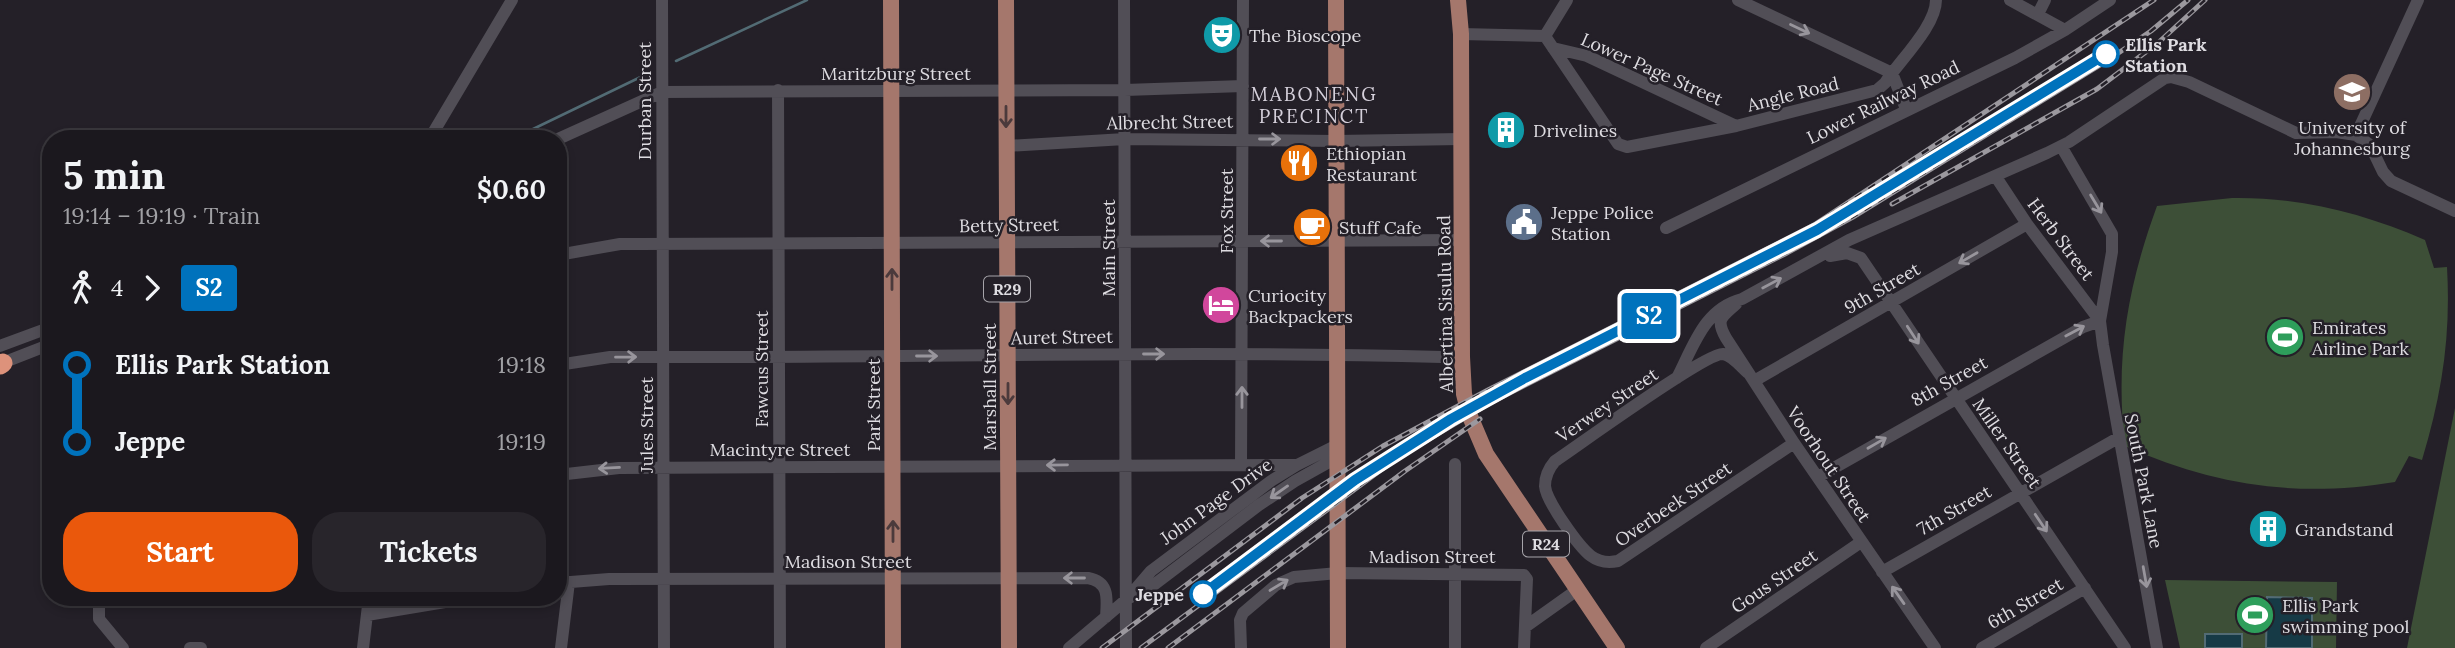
<!DOCTYPE html>
<meta charset="utf-8">
<style>
body{margin:0;font-family:Lora,serif;background:#28252b;color:#f1f3f6;height:100vh;display:flex;flex-direction:column;font-size:26px;white-space:nowrap}
*{box-sizing:border-box;margin:0}
p{font-size:23px;color:#a0a0a4}
.icon{flex:none;width:38px;height:38px;fill:none;stroke:currentColor;stroke-width:2;stroke-linecap:round;stroke-linejoin:round}
.map{position:relative;flex:1;overflow:hidden}
.panel{position:absolute;left:42px;top:130px;width:525px;height:476px;display:flex;flex-direction:column;background:#1b181e;border-radius:28px;box-shadow:0 4px 10px #0003,0 0 0 2px #39373c}
.panel>*{flex:none}
.badge{padding:0 14px;border-radius:5px;font-size:24px;line-height:46px}
.map>.badge{position:absolute;translate:-50% -50%;box-shadow:0 0 0 4px #fff}
.legs{display:flex;align-items:center;gap:10px;height:77px;padding:0 21px;font-size:23px}
.legs p{margin-inline-start:auto}
.summary{display:flex;align-items:center;justify-content:space-between;height:119px;padding:0 21px}
h1{font-size:38px;font-weight:700;line-height:52px}
.button{display:flex;gap:14px;margin-top:auto;padding:14px 21px}
.button a{flex:1;height:80px;border-radius:28px;background:#ea580c;color:#fff;font-size:28px;font-weight:700;line-height:80px;text-align:center}
.button a+a{background:#28252b;color:#f1f3f6}
ul{padding:0 21px;list-style:none}
li{display:flex;align-items:center;gap:24px;height:77px;font-size:26px}
li i{display:grid;place-items:center;width:10px;height:100%;margin:0 9px;background:currentColor}
li i::after{content:'';width:18px;height:18px;margin:-9px;border:5px solid;border-radius:50%;background:#1b181e}
li p{margin-inline-start:auto}
li:first-child i{background:linear-gradient(#0000 50%,currentColor 0)}
li:last-child i{background:linear-gradient(currentColor 50%,#0000 0)}
.map>svg:first-child{display:block}
.green{fill:#3d4f37}
.water{fill:#163a46;stroke:#526b74;stroke-width:2}
.lines{fill:none;stroke-linecap:round;stroke-linejoin:round}
.stream{stroke:#526b74;stroke-width:2.5}
.minor{stroke:#514e56;stroke-width:12}
.major{stroke:#a5776c;stroke-width:16}
.highway{stroke:#dd927b;stroke-width:19}
.rail-casing{stroke:#9b989e;stroke-width:5}
.rail{stroke:#242028;stroke-width:2.5;stroke-dasharray:8;stroke-linecap:butt}
.oneway{stroke:#98959c}
.oneway2{stroke:#4b3a3c}
.line-1-casing{stroke:#fff;stroke-width:16}
.line-1{stroke:#0072bc;stroke-width:10}
.stop-1-dot{fill:#fff;stroke:#0072bc;stroke-width:3.5}
.labels{text-anchor:middle;dominant-baseline:central;stroke-width:5;stroke-linejoin:round;paint-order:stroke}
.shield{fill:#242028;stroke:#a6a4aa;stroke-width:2}
.shield-label{font-size:16px;font-weight:bold;fill:#dedce1}
.poi-label{font-size:18px;fill:#dedce1;stroke:#242028;text-anchor:start}
.stop-label{font-size:18px;font-weight:bold;fill:#dedce1;stroke:#242028;text-anchor:start}
.street-label{font-size:18px;fill:#dedce1;stroke:#242028}
.neighbourhood-label{font-size:19px;letter-spacing:2px;fill:#d5d0db;stroke:#242028}
</style>
<div class="map">
<svg width="2455" height="648" viewBox="0 0 2455 648">
<rect width="100%" height="100%" fill="#242028"/>
<!-- green -->
<path class="green" d="M2232,198C2300,197 2363,213 2425,240L2434,268L2447,267C2451,336 2442,394 2422,460L2409,456L2395,482C2298,498 2215,486 2125,446C2115,359 2127,288 2157,206Z
M2455,408V648H2407Z
M2165,580L2337,582L2336,648H2180Z"/>
<!-- water -->
<path class="water" d="M2267,597L2312,598V648H2266Z
M2205,634H2242V648H2205Z"/>
<g class="lines">
<!-- stream -->
<path class="stream" d="M676,61L807,0
M531,130L651,72"/>
<!-- minor -->
<path class="minor" d="M662,0L664,648
M1124,0L1126,648
M1738,0L1892,73L1906,109
M2010,0L2065,30
M2038,14L2045,0
M1461,34L1545,36
M1545,36L1618,144L1627,147L1736,126L1877,90L1885,83C1900,60 1936,26 1936,0
M1545,36L1567,0
M1553,48L1587,56L1736,126
M778,90L780,648
M2356,135L2418,0
M430,138L512,0
M558,139L662,92L1125,90L1243,86
M1006,146L1125,139L1336,141L1461,139
M2061,146L2112,234V252L2100,321L2103,345L2157,648
M1996,177L2027,224L2100,321
M1666,228L2015,58L2065,30L2110,0
M558,255L620,244H639L1462,240
M1830,256L1847,253L1861,258L2125,648
M1736,304C1722,317 1715,319 1726,338L1794,443L1935,648
M0,346L51,327
M0,364L51,344
M558,365L610,357H663C923,358 1182,350 1442,357
M1748,373C1741,367 1732,355 1723,354C1705,353 1579,445 1555,461C1549,468 1545,476 1545,486C1546,501 1579,547 1591,556C1599,562 1608,563 1618,561L1794,443
M1677,378C1694,345 1704,309 1742,299L1849,240L2047,153L2069,142L2165,78L2171,77L2189,82L2296,133L2336,132L2356,135L2370,145L2383,172L2391,181L2455,211
M1754,381L2027,224
M1337,445L1297,465L1271,481L1151,571L1127,599L1151,587L1259,505L1295,481L1338,457
M1455,464V648
M1241,465L1243,0
M558,475L619,468L1297,465
M1818,477L2083,327L2100,321
M1882,572L2118,438
M558,583L609,579L1088,578C1110,582 1107,599 1106,617
M99,597V619L123,648
M367,615L475,597
M1525,627L1577,590
M190,648H201
M363,648L369,597
M561,648L569,582
M1069,648L1127,599
M1241,648L1240,620L1243,613L1276,585L1294,577L1338,573L1524,575L1527,579L1524,648
M1706,648L1861,542
M1982,648L2085,588"/>
<!-- major -->
<path class="major" d="M891,0L893,648
M1006,0L1009,648
M1336,0L1338,648
M1458,0L1461,34L1462,357L1464,394L1469,414L1486,454L1617,648"/>
<!-- highway -->
<path class="highway" d="M0,365L3,363"/>
<!-- rail casing -->
<g class="rail-casing">
<path id="rail" d="M1892,204L2097,89L2159,42L2205,0
M1102,648L1302,498L1383,446L1488,390L1814,225L2154,0
M1141,648L1397,458L1488,404L1785,254L1853,217L2108,60L2151,31L2188,0
M1168,648L1405,471L1480,419"/>
</g>
<!-- rail -->
<use href="#rail" class="rail"/>
</g>
<!-- one-way arrows -->
<defs><path id="oneway-shaft" d="M-6 0H5M1.5-3L5.5 0L1.5 3" fill="none" stroke-width="1.6" stroke-linecap="round" stroke-linejoin="round" transform="scale(1.75)"/></defs>
<g class="oneway">
<use href="#oneway-shaft" transform="translate(1800 29) rotate(25)"/>
<use href="#oneway-shaft" transform="translate(1270 139)"/>
<use href="#oneway-shaft" transform="translate(2096 204) rotate(59)"/>
<use href="#oneway-shaft" transform="translate(1271 241) rotate(180)"/>
<use href="#oneway-shaft" transform="translate(1968 258) rotate(150)"/>
<use href="#oneway-shaft" transform="translate(1772 283) rotate(-28)"/>
<use href="#oneway-shaft" transform="translate(2075 331) rotate(-28)"/>
<use href="#oneway-shaft" transform="translate(1913 335) rotate(57)"/>
<use href="#oneway-shaft" transform="translate(1154 354)"/>
<use href="#oneway-shaft" transform="translate(927 356)"/>
<use href="#oneway-shaft" transform="translate(626 357) rotate(-1)"/>
<use href="#oneway-shaft" transform="translate(1242 397) rotate(-90)"/>
<use href="#oneway-shaft" transform="translate(1877 443) rotate(-30)"/>
<use href="#oneway-shaft" transform="translate(1057 465) rotate(179)"/>
<use href="#oneway-shaft" transform="translate(609 468) rotate(177)"/>
<use href="#oneway-shaft" transform="translate(1279 492) rotate(145)"/>
<use href="#oneway-shaft" transform="translate(2041 523) rotate(56)"/>
<use href="#oneway-shaft" transform="translate(2145 577) rotate(80)"/>
<use href="#oneway-shaft" transform="translate(1074 578) rotate(180)"/>
<use href="#oneway-shaft" transform="translate(1279 585) rotate(-31)"/>
<use href="#oneway-shaft" transform="translate(1898 595) rotate(-125)"/>
</g>
<g class="oneway2">
<use href="#oneway-shaft" transform="translate(1006 117) rotate(90)"/>
<use href="#oneway-shaft" transform="translate(892 279) rotate(-90)"/>
<use href="#oneway-shaft" transform="translate(1008 394) rotate(90)"/>
<use href="#oneway-shaft" transform="translate(893 531) rotate(-90)"/>
</g>
<g class="lines">
<!-- line-1 casing -->
<g class="line-1-casing">
<path id="line-1" d="M1203,594L1355,480L1451,419L1525,378L1817,230L2106,54"/>
</g>
<!-- line-1 -->
<use href="#line-1" class="line-1"/>
</g>
<!-- icons -->
<defs>
<g id="theatre-disc" transform="scale(2.0125)"><circle r="9.5" fill="#0f9aa8" stroke="#242028"/><path d="M-5-5.5Q0-4 5-5.5V0Q5 5 0 6Q-5 5-5 0ZM-3.3-2.5H-1v1.5H-3.3ZM1-2.5H3.3v1.5H1ZM-2.8 1Q0 5.5 2.8 1Z" fill="#fff"/></g>
<g id="school-disc" transform="scale(2.0125)"><circle r="9.5" fill="#8d6e63" stroke="#242028"/><path d="M0-5L7-2L0 1L-7-2ZM-4 1L0 2.5L4 1V4Q0 6-4 4Z" fill="#fff"/></g>
<g id="building-disc" transform="scale(2.0125)"><circle r="9.5" fill="#0f9aa8" stroke="#242028"/><path d="M-4-6H4V6H1V3H-1V6H-4ZM-2.5-4.3h1.7v1.8h-1.7ZM.8-4.3h1.7v1.8H.8ZM-2.5-1h1.7V.8h-1.7ZM.8-1h1.7V.8H.8Z" fill="#fff"/></g>
<g id="restaurant-disc" transform="scale(2.0125)"><circle r="9.5" fill="#e8710a" stroke="#242028"/><path d="M-5-6h1v4h1v-4h1v4h1v-4h1v5L-1.5 .5V6h-2V.5L-5-1ZM5-6V6H3V1.5H1.5Q1.5-4 5-6Z" fill="#fff"/></g>
<g id="civic-disc" transform="scale(2.0125)"><circle r="9.5" fill="#5c6f8a" stroke="#242028"/><path d="M-.6-6.5H3V-4.5H.6V-3L4-1V1h2V6H-6V1h2V-1L-.6-3ZM-1.2 2.5V6h2.4V2.5Z" fill="#fff"/></g>
<g id="cafe-disc" transform="scale(2.0125)"><circle r="9.5" fill="#e8710a" stroke="#242028"/><path d="M-5.5-4.5H6V0H3Q3 3.5 0 3.5H-2.5Q-5.5 3.5-5.5 0ZM3-3.2v2h1.7v-2ZM-6 4.5H4V6H-6Z" fill="#fff"/></g>
<g id="hotel-disc" transform="scale(2.0125)"><circle r="9.5" fill="#d1479c" stroke="#242028"/><path d="M-6-4.5h1.5V1H6V5H4.5V3h-9V5H-6ZM-4 0a1.8 1.8 0 1 1 3.6 0ZM.5 0V-2.5h3Q6-2.5 6 0Z" fill="#fff"/></g>
<g id="stadium-disc" transform="scale(2.0125)"><circle r="9.5" fill="#2e9e5b" stroke="#242028"/><path d="M0-5a6.5 5 0 1 0 0 10a6.5 5 0 1 0 0-10ZM-3.5-1.8h7v3.6h-7Z" fill="#fff"/></g>
</defs>
<g fill-rule="evenodd">
<use href="#theatre-disc" x="1222" y="35"/>
<use href="#school-disc" x="2352" y="92"/>
<use href="#building-disc" x="1506" y="130"/>
<use href="#restaurant-disc" x="1299" y="163"/>
<use href="#civic-disc" x="1524" y="222"/>
<use href="#cafe-disc" x="1312" y="227"/>
<use href="#hotel-disc" x="1221" y="305"/>
<use href="#stadium-disc" x="2285" y="337"/>
<use href="#building-disc" x="2268" y="529"/>
<use href="#stadium-disc" x="2255" y="615"/>
</g>
<!-- markers -->
<g class="stop-1-dot">
<circle cx="2106" cy="54" r="12"/>
<circle cx="1203" cy="594" r="12"/>
</g>
<g class="labels">
<!-- shield labels -->
<g class="shield">
<rect x="984" y="276.5" width="46" height="25" rx="5"/>
<rect x="1523" y="531.5" width="46" height="25" rx="5"/>
</g>
<g class="shield-label">
<text x="1007" y="289">R29</text>
<text x="1546" y="544">R24</text>
</g>
<!-- poi labels -->
<g class="poi-label">
<text x="1249" y="35">The Bioscope</text>
<text x="2352" y="127" text-anchor="middle">University of<tspan x="2352" dy="21">Johannesburg</tspan></text>
<text x="1533" y="130">Drivelines</text>
<text x="1326" y="153">Ethiopian<tspan x="1326" dy="21">Restaurant</tspan></text>
<text x="1551" y="212">Jeppe Police<tspan x="1551" dy="21">Station</tspan></text>
<text x="1339" y="227">Stuff Cafe</text>
<text x="1248" y="295">Curiocity<tspan x="1248" dy="21">Backpackers</tspan></text>
<text x="2312" y="327">Emirates<tspan x="2312" dy="21">Airline Park</tspan></text>
<text x="2295" y="529">Grandstand</text>
<text x="2282" y="605">Ellis Park<tspan x="2282" dy="21">swimming pool</tspan></text>
</g>
<!-- stop labels -->
<g class="stop-label">
<text x="2125" y="44">Ellis Park<tspan x="2125" dy="21">Station</tspan></text>
<text x="1184" y="594" text-anchor="end">Jeppe</text>
</g>
<!-- street labels -->
<g class="street-label">
<text transform="translate(1652 69) rotate(24)">Lower Page Street</text>
<text x="896" y="73">Maritzburg Street</text>
<text transform="translate(1793 94) rotate(-14)">Angle Road</text>
<text transform="translate(644 101) rotate(-90)">Durban Street</text>
<text transform="translate(1883 102) rotate(-26)">Lower Railway Road</text>
<text transform="translate(1170 122) rotate(-1)">Albrecht Street</text>
<text transform="translate(1226 211) rotate(-90)">Fox Street</text>
<text transform="translate(1009 225) rotate(-1)">Betty Street</text>
<text transform="translate(2061 239) rotate(53)">Herb Street</text>
<text transform="translate(1108 248) rotate(-90)">Main Street</text>
<text transform="translate(1882 288) rotate(-30)">9th Street</text>
<text transform="translate(1445 304) rotate(-91)">Albertina Sisulu Road</text>
<text transform="translate(1062 337) rotate(-1)">Auret Street</text>
<text transform="translate(761 369) rotate(-90)">Fawcus Street</text>
<text transform="translate(1949 381) rotate(-29)">8th Street</text>
<text transform="translate(989 387) rotate(-90)">Marshall Street</text>
<text transform="translate(873 405) rotate(-90)">Park Street</text>
<text transform="translate(1607 405) rotate(-34)">Verwey Street</text>
<text transform="translate(646 425) rotate(-90)">Jules Street</text>
<text transform="translate(2007 443) rotate(55)">Miller Street</text>
<text x="780" y="449">Macintyre Street</text>
<text transform="translate(1829 464) rotate(56)">Voorhout Street</text>
<text transform="translate(2144 481) rotate(79)">South Park Lane</text>
<text transform="translate(1216 501) rotate(-36)">John Page Drive</text>
<text transform="translate(1673 504) rotate(-34)">Overbeek Street</text>
<text transform="translate(1954 510) rotate(-30)">7th Street</text>
<text x="1432" y="556">Madison Street</text>
<text x="848" y="561">Madison Street</text>
<text transform="translate(1774 581) rotate(-34)">Gous Street</text>
<text transform="translate(2025 603) rotate(-30)">6th Street</text>
</g>
<!-- neighbourhood labels -->
<g class="neighbourhood-label">
<text x="1314" y="94">MABONENG<tspan x="1314" dy="22">PRECINCT</tspan></text>
</g>
</g>
</svg>
<b class="badge" style="left:1649px;top:316px;background:#0072bc;color:#fff">S2</b>
<section class="panel">
<div class="summary"><div><h1>5 min</h1><p>19:14 – 19:19 · Train</p></div><b>$0.60</b></div>
<div class="legs"><svg class="icon" aria-label="walk" viewBox="0 0 24 24"><circle cx="13" cy="4" r="2"/><path d="M13 8l-2 6 4 7M11 14l-3 7M7 12l3-4h3l4 4"/></svg>4<svg class="icon" aria-label="forward" viewBox="0 0 24 24"><path d="M9 5l7 7-7 7"/></svg><b class="badge" style="background:#0072bc;color:#fff">S2</b></div>
<ul>
<li><i style="color:#0072bc"></i><b>Ellis Park Station</b><p>19:18</p></li>
<li><i style="color:#0072bc"></i><b>Jeppe</b><p>19:19</p></li>
</ul>
<div class="button"><a>Start</a><a>Tickets</a></div>
</section>
</div>
